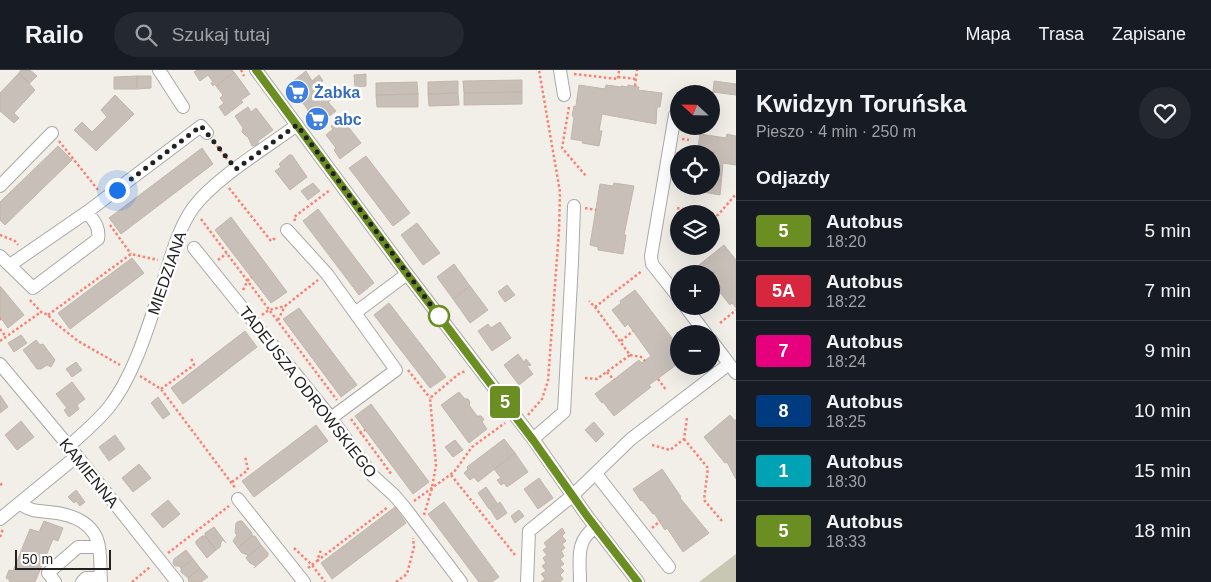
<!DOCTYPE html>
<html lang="pl">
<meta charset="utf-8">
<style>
body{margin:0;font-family:Helvetica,sans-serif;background:#242831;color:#f1f3f6;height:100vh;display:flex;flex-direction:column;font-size:19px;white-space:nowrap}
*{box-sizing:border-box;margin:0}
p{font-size:16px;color:#9ea1a6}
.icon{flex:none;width:28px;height:28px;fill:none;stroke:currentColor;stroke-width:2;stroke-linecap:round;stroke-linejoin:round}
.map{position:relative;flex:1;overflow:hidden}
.panel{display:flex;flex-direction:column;background:#171b24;width:475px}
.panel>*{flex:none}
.badge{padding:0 10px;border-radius:4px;font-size:18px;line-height:32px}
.needle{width:32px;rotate:292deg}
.buttons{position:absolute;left:670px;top:15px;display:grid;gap:10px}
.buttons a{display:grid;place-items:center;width:50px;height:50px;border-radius:50%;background:#171b24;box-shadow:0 5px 20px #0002;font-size:25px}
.scale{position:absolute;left:15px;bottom:12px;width:96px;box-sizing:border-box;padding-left:5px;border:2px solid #222;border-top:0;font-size:14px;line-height:18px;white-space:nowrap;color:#222;-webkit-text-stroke:4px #fff;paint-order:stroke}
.you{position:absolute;width:25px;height:25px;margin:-12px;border:4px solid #fff;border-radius:50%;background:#1a73e8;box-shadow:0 0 0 8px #1a73e833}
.map>.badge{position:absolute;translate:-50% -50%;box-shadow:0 0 0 2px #fff}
h2{padding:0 20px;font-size:19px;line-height:45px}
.round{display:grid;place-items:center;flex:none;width:52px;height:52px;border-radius:26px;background:#242831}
.head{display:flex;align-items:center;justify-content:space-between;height:85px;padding:0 20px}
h1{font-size:24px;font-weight:800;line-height:38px}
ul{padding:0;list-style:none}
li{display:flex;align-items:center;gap:15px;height:60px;padding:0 20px;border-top:1px solid #363941}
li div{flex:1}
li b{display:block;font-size:19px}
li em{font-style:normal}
li .badge{min-width:55px;font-weight:700;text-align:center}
header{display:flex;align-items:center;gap:30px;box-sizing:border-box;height:70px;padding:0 25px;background:#171b24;border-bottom:1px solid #363941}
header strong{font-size:24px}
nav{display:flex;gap:28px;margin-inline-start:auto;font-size:18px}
.search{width:350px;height:45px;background:#242831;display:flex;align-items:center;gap:12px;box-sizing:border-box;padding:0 18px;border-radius:28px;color:#9ea1a6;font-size:19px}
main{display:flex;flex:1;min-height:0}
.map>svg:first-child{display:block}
.construction{fill:#c7c7b4}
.building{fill:#c7bfb8;stroke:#c4b6ab}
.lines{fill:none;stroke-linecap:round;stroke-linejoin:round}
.minor-casing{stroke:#a9a9a9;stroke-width:14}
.path{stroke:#fa8072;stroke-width:2.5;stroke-dasharray:2.5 2.5;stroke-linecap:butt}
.minor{stroke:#fff;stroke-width:12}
.line-casing{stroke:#fff;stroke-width:11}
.line{stroke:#6b8e23;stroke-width:8}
.walk{stroke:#222;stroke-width:5;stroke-dasharray:0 9}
.stop-dot{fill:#fff;stroke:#6b8e23;stroke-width:2.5}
.labels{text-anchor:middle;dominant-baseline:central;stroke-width:5;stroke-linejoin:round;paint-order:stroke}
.shop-label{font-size:16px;font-weight:bold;fill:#366cbe;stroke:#fff;text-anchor:start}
.street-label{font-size:16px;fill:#222;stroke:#fff}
</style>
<header>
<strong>Railo</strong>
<div class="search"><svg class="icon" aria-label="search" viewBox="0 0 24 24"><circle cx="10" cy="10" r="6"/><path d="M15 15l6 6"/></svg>Szukaj tutaj</div>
<nav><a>Mapa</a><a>Trasa</a><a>Zapisane</a></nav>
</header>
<main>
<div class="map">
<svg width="736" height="512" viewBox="0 0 736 512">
<rect width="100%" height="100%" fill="#f2efe9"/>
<!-- construction -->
<path class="construction" d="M736,484V512H699Z"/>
<!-- building -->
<path class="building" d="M21,0H30L37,6L29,14L19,3Z
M197,0H232L234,2L216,16L215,14L213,16L211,13L213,12L208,5L200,11L194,2Z
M306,1L312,11L319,5L323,11L318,15L326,26L331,21L335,27L328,32L336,41L318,54L309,45L310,44L306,37L299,28L296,25L294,26L288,15Z
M234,2L250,24L241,30L243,32L225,46L219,37L224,33L220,28L223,25L216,16Z
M19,3L35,20L14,43L19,48L14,53L0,41V23Z
M366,4V16L355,17L354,5Z
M137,6H151V18L137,19Z
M137,6V19H114V7Z
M522,10V22L464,23L463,11Z
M458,11V23L428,24V12Z
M714,11L736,14V25L713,22Z
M417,12L418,24L376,25V13Z
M579,15L605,19L606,15L621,17V16L628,17V15L639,17L638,20L662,23L660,37H657L656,54L602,44L599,61H602L599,76L582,73L583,71L571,69L574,47L572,46L574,36H576Z
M522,22V34L464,35V23Z
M458,23L459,35L429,36L428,24Z
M418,24V37H377L376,25Z
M115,25L134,44L96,81L74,60L82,52L92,62L107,47L101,40Z
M248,37L251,42L256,38L273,60L258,71V74L254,76H252L248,67L246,66L242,62L243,58L235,46Z
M342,49L361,73L340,89L334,80L336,78L326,65L333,59L331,56Z
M700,64L726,68L727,64L736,66V95L723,93L720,125L703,122V120L691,118L692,116H711V84H697Z
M58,76L72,90L5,155L0,150V132Z
M202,78L213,94L121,164L109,148Z
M289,85H292L296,91L307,107L290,120L275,101L281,97L279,94Z
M366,86L410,143L393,156L349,98Z
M313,113L320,121L308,130L301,121Z
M614,113L634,116L624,165H626L623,184L598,180V177L590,175L600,114L613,116Z
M318,139L374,213L359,225L303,151Z
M231,147L287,222L271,233L215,160Z
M417,153L440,183L423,195L401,165Z
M724,175L736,190V238L732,233L730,235L718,220L721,218L711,207V204H706L699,195Z
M132,188L144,203L70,259L58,243Z
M454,194L470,216L453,229L437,207Z
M507,215L515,225L505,232L498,222Z
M0,216L24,245L8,258L0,247Z
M470,216L488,240L470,253L453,229Z
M635,220L679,277V293L649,315L651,317L614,346L603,332L602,333L595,324L639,290L642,293L651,286L628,254L625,257L612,240L621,233L620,231Z
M389,233L446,307L430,318L374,245Z
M299,238L357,315L341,327L283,249Z
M500,252L511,268L492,281L478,261L488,254L491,258Z
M245,261L257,277L183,334L171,318Z
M21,265L27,273L14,282L8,273Z
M36,270L40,275L43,274L55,290L51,297L47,295L41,299H37L23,280Z
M518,284L524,292L526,289L531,295L527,296L533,304L519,315L504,295Z
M76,292L82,300L72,307L66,299Z
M72,312L85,329L77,335L79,339L69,347L64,340L67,338L56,324Z
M459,322L465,329H468L470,332L469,335L477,346H481L484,349L482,352L487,359L469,373L441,335Z
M0,325L8,337L0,343Z
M158,327L170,344L163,349L151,333Z
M371,334L429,412L413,424L355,346Z
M730,345L734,350H736V409L727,392L725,393L704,367Z
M21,351L34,367L17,380L5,365Z
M594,352L604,364L596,372L585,360Z
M316,355L328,371L254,427L242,411Z
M115,365L125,379L109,391L99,377Z
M504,369L515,383L478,412L474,407L470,410L464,403L468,399L467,397Z
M455,370L463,380L453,387L445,377Z
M515,383L528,402L507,417L504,413L501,415L497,410L501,408L494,399Z
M139,394L151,408L133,422L122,408Z
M662,399L681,427L680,428L709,463L683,482L667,458L665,460L654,443L653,444L642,430L641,431L633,419Z
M539,408L553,428L538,439L524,419Z
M486,417L497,433L489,439L478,423Z
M76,420L85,432L80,436L76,431L74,433L68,427Z
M168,430L180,444L163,458L151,444Z
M444,432L499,507L492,512H479L428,444Z
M500,432L507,443L497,450L490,439Z
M395,437L406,453L332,509L321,493Z
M519,440L524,446L515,453L511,446Z
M44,451L63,458L58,471L53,469L35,512H9L10,510L6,508L9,500L13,501L30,459L39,462Z
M239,451H242L252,463V466L238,478L233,471L237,465L235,463L236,453Z
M214,457L226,473L223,470L221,472L220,477L216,480L205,466V463Z
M562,458L565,463L562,466L566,471L562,474L565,478L561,481L564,486L560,489L564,494L560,497L564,501L560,505L563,509L560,512H541L545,509L541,504L546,501L542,496L546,493L543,488L547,485L543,480L547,477L544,473Z
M202,466H205L216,480L207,488L196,474V471Z
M252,466H255L261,475L246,488L248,485L242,483L238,478Z
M261,475L268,483V486L254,498L256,496L250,493L246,488Z
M186,480L193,489L181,498L179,496H175L173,493L174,489Z
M193,489L200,498L188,508L181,502V498Z
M200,498L208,507L201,512H189L188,508Z"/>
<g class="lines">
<!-- minor casing -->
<g class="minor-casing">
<path id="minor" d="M159,0L183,37
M256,0L407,204L533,369L587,446L638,512
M560,0L564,25
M675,45L651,186L652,194L679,228
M0,116L52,63
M287,160L327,204L396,300L331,348
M194,178L331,348L373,406L394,425L405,438L461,512
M0,186L33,218L98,169C100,157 94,151 87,142
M10,195L87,142L201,56L207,63
M685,236L706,264
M355,243L407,204
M711,270L736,303
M0,294L77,386L177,512
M533,369L564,342L572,192L574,136
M68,377C82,364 97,352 109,337C135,305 150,250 163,212C171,187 178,159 193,138C215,108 266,78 297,55
M596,404L669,497
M238,429L304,512
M20,433C29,441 37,441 49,442C71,444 95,452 99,477C101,488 100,500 101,512
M0,449L77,386
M55,512L48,503L78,477H99
M82,512L86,508H101
M527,512L529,461L572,426L631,369L729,294
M580,512C580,490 575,470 596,457"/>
</g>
<!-- path -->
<path class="path" d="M241,0L244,6
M574,4L618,9L619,0
M618,7L636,9
M635,16L637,0
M569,37L562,78L586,106
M682,69L689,70
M59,71L98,120
M214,72L227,89
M229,118L271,171L277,167
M585,138L596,140
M677,138L718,145L736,124
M201,149L337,330
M295,151L294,147L330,120
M110,155L131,184
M0,165L15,171L18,175
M218,190L227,183
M243,220L248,210L252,207
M711,223L720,216
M30,230L41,242L48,245L54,252L78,271L120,295
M595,237L642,201
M48,245L131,184L158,190
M262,245L269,240L285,236L318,210
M0,249H1
M278,250L285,236
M720,253L736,240
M0,259L6,267
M0,271L41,242
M621,271L633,261
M630,285L641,287L645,291
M408,300L430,328
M607,302L614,310
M140,306L161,319L236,419
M585,308L597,309L630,285L595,237L589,231
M658,309L666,320
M161,319L194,295L191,288
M528,345L542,329L548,311L559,160L560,122L539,0
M351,349L392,405
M360,364L365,360
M684,369L708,398L704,430L722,451
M652,375L670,380L684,369L687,348
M451,405L515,485
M232,412L248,400L245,386
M0,415L3,413
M414,431L454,402L472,377L505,353
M424,445L432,418L436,395L430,328L460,303L466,301
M652,458L660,451
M0,467L3,459
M294,478L312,495L325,512
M168,483L229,436
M317,491L388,437
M308,498L317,491L321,480
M132,512L150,497
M396,512L407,504L414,477L413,468"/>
<!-- minor -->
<use href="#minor" class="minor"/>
</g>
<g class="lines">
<!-- line casing -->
<g class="line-casing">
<path id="line" d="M256,0L407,204L533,370L587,446L638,512"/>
</g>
<!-- line -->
<use href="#line" class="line"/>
<!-- walk -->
<path class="walk" d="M117,120L201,56L236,99L297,55L439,246"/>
</g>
<!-- icons -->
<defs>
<g id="supermarket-disc" transform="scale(1.25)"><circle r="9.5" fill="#3f7fe0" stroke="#fff"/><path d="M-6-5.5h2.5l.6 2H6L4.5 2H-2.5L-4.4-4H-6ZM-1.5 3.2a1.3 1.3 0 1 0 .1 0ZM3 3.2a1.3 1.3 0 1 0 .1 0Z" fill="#fff"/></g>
</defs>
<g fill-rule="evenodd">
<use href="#supermarket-disc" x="297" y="22"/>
<use href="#supermarket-disc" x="317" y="49"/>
</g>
<!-- markers -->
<circle class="stop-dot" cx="439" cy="246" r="10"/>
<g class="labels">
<!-- shop labels -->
<g class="shop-label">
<text x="314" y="22">Żabka</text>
<text x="334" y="49">abc</text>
</g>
<!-- street labels -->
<g class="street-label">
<text transform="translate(167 203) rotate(-71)">MIEDZIANA</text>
<text transform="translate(308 322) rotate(52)">TADEUSZA ODROWSKIEGO</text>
<text transform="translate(89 403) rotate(51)">KAMIENNA</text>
</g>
</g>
</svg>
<div class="buttons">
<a><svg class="needle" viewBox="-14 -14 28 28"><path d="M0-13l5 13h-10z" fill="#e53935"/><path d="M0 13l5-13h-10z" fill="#9ea1a6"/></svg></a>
<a><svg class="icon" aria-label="locate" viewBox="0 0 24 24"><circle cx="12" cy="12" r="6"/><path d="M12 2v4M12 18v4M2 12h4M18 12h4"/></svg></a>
<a><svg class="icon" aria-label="layers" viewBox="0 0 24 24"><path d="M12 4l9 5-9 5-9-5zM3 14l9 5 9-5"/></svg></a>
<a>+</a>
<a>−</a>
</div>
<div class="scale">50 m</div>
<div class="you" style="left:117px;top:120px"></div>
<b class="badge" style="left:505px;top:332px;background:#6b8e23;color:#fff">5</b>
</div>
<section class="panel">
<div class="head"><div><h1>Kwidzyn Toruńska</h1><p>Pieszo · 4 min · 250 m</p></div><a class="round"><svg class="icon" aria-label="heart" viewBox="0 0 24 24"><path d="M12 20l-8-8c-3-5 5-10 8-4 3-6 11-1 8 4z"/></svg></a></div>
<h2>Odjazdy</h2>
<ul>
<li><span class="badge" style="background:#6b8e23;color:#fff">5</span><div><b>Autobus</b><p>18:20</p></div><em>5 min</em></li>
<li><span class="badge" style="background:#d7263d;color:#fff">5A</span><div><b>Autobus</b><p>18:22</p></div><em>7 min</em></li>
<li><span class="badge" style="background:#e6007e;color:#fff">7</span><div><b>Autobus</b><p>18:24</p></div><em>9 min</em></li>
<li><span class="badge" style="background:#003b80;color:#fff">8</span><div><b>Autobus</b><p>18:25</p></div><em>10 min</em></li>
<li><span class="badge" style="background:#00a3b4;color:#fff">1</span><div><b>Autobus</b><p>18:30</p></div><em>15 min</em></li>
<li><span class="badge" style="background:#6b8e23;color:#fff">5</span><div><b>Autobus</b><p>18:33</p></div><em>18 min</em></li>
</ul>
</section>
</main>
